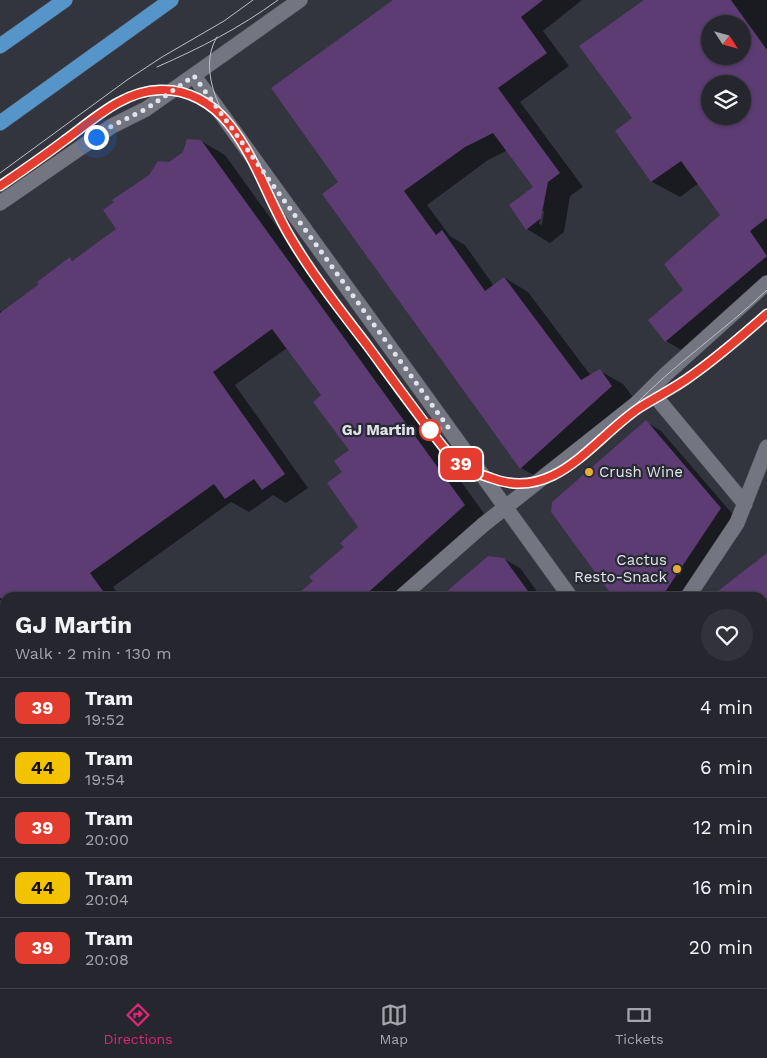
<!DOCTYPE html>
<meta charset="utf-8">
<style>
body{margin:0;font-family:"Work Sans",sans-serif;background:#32333a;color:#f1f3f6;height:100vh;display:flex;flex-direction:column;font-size:19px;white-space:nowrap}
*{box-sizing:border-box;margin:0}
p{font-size:16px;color:#a4a5aa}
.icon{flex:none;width:28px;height:28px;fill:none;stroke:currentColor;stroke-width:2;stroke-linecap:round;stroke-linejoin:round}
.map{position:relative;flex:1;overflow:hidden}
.drawer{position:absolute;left:0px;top:592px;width:768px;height:396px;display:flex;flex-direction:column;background:#26272e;border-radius:15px 15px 0 0;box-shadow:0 1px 4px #0004,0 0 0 1px #42444a}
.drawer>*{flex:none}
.badge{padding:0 10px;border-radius:8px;font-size:18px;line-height:32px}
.needle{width:32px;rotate:126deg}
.controls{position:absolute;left:701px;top:15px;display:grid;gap:10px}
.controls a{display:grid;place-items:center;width:50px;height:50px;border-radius:50%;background:#26272e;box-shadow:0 1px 4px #0004,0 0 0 1px #42444a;font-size:25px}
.you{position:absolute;width:25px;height:25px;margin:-12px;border:4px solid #fff;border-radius:50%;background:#1a73e8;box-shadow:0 0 0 8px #1a73e833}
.map>.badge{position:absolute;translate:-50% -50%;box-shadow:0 0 0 2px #fff}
.round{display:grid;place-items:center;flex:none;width:52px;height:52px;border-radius:26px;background:#32333a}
.head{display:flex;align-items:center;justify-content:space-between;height:85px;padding:0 15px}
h1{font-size:24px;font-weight:700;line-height:38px}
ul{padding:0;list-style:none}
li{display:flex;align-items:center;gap:15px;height:60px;padding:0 15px;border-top:1px solid #42444a}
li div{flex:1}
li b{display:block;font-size:19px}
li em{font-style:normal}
li .badge{min-width:55px;font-weight:700;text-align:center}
.tab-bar{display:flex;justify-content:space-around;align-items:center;height:70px;border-top:1px solid #42444a;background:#26272e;font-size:14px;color:#a4a5aa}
.tab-bar a{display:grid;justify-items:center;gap:2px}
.tab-bar .selected{color:#db2777}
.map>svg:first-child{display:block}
.shadow{fill:#0007;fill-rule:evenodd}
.building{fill:#5d3b73;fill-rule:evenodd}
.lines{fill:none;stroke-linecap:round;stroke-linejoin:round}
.minor-casing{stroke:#4e5058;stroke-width:16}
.major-casing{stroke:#4e5058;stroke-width:16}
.minor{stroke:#737581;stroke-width:15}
.major{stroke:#5595ca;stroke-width:15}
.tram{stroke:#bebfc7;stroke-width:1}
.line-casing{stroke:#fff;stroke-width:11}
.line{stroke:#e43c2e;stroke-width:8}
.walk{stroke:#e2e3ea;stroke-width:5;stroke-dasharray:0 9}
.stop-dot{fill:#fff;stroke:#e43c2e;stroke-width:2.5}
.poi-dot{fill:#e6ad36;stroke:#282a34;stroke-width:2}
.labels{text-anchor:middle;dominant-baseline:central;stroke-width:4.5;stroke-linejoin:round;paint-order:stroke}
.stop-label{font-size:15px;font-weight:bold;fill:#e2e3ea;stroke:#282a34;text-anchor:end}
.poi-label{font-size:15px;fill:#e2e3ea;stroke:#282a34;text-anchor:start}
</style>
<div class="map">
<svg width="767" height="988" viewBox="0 0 767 988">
<rect width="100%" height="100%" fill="#32343e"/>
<!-- shadow -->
<path class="shadow" d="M395,0H582L543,31L569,66L520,102L583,187L570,196L564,232L550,243L527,229L535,187L508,150L488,160L427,205L450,236L465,245L494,286L505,278L528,292L591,376L600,371L623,384L635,400L544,481L521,468L340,182ZM541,211H544L542,225L539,224Z
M646,0H767V294L693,357L666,341L685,290L722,215L699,183L680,197L652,182L617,132L634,119ZM710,24H742V56H710ZM710,84H742V116H710Z
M201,141L225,155L488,519L399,598H295L314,581L346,547L360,527L344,473L351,451L323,396L287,348L235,385L308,488L286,503L273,495L249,512L231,502L113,587L121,598H5V945L0,950V311L3,312L41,285L70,259L74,261L118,229L170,163Z
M646,422L661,431L736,518L682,598H616Z
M767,553V808L762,802V598L755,562Z
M504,559L520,568L542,598H442Z
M762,903L767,909V988H729L726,984H762Z
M5,981V984H129L125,988H0V986Z
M307,984H415L412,988H304Z
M455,984H623L628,988H452Z"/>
<!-- building -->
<path class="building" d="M393,0H543L521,17L547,53L498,88L560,173L548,182L541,218L526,230L509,205L533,187L493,133L465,147L404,191L436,235L442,230L485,291L504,277L581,380L600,369L612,386L520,469L322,194L338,182L271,88Z
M644,0H731L767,50V218L750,231L767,256L665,342L648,320L683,290L664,264L720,215L681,161L651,182L615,131L632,118L579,46ZM710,24H742V56H710ZM710,84H742V116H710Z
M187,139L201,140L465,505L362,598H293L313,581L309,577L344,547L340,543L358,527L327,483L342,472L334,461L349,450L313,402L321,395L272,329L213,372L285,474L262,490L254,479L225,499L214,484L90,573L108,598H0V313L39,284L37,282L70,257L72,261L116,229L103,210L114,202L112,200L149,175L158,161L169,162L183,152Z
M646,420L721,508L661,598H614L551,512L552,502Z
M767,553V598H709Z
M488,556L504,558L533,598H439Z"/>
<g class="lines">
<!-- minor casing -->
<g class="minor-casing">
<path id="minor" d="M194,76L571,598
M0,203L112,126L146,109L300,0
M650,390L745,504
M400,598L483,525L636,404L665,375L767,283
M687,598L737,523L767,447
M762,862L767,868
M0,950L5,945
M419,988L422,984"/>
</g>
<!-- major casing -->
<g class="major-casing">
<path id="major" d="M0,46L65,0
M0,123L171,0"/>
</g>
<!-- minor -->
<use href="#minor" class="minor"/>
<!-- major -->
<use href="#major" class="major"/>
<!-- tram -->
<path class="tram" d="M217,37C202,61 212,93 224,115
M157,67C202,47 238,29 278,0
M0,173L127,80L162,57L224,21L253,0
M0,186C22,171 43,156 65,140C93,119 123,91 160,90C188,89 212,103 229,124C256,159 269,203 292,240C312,274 336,304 360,336C388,373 415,411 444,448C452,457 461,467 473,472C479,474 485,476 491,478C556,503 592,439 639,408C656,397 675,388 691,376C718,357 742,335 767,314
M633,407C674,364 724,331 767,290"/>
</g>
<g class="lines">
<!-- line casing -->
<g class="line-casing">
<path id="line" d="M0,186C22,171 44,156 65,140C94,119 123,91 160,90C188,89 212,103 229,124C257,159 269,203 292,240C314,277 341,311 367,345C392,379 417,414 444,448C452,457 461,467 473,472C479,474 485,476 491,478C555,503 593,439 639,408C656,397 675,388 691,376C718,357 742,336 767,314"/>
</g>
<!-- line -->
<use href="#line" class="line"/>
<!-- walk -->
<path class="walk" d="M96,137L112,126L146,109L194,76L448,427L430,430"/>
</g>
<!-- markers -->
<circle class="stop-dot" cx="430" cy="430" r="10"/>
<g class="poi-dot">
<circle cx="589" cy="472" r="5"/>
<circle cx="677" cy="569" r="5"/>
</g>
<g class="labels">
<!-- stop labels -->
<g class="stop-label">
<text x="415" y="430">GJ Martin</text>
</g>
<!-- poi labels -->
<g class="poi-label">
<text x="599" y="472">Crush Wine</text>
<text x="667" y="560" text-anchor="end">Cactus<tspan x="667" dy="17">Resto-Snack</tspan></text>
</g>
</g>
</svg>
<div class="controls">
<a><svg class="needle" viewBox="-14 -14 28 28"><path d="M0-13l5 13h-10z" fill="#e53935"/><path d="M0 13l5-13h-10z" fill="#a4a5aa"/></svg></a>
<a><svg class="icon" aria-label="layers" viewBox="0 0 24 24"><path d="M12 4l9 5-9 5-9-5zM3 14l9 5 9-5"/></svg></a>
</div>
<div class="you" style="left:96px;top:137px"></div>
<b class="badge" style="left:461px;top:464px;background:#e43c2e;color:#fff">39</b>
<section class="drawer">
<div class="head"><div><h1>GJ Martin</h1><p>Walk · 2 min · 130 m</p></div><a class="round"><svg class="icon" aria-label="heart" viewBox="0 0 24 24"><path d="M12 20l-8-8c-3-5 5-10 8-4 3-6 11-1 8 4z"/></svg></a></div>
<ul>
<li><span class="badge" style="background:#e43c2e;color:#fff">39</span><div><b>Tram</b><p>19:52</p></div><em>4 min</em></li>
<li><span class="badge" style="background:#f3c300;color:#111">44</span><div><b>Tram</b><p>19:54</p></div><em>6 min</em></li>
<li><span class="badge" style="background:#e43c2e;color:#fff">39</span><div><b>Tram</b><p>20:00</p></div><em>12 min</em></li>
<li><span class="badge" style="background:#f3c300;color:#111">44</span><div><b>Tram</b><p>20:04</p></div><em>16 min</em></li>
<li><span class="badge" style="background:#e43c2e;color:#fff">39</span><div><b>Tram</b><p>20:08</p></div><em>20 min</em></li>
</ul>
</section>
</div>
<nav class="tab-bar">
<a class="selected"><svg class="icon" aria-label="directions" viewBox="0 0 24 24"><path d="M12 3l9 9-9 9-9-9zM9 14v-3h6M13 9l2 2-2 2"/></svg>Directions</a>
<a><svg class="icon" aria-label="map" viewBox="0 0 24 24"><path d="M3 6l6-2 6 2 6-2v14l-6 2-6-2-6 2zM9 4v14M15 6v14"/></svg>Map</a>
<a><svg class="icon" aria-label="tickets" viewBox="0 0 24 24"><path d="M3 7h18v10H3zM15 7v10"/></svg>Tickets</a>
</nav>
